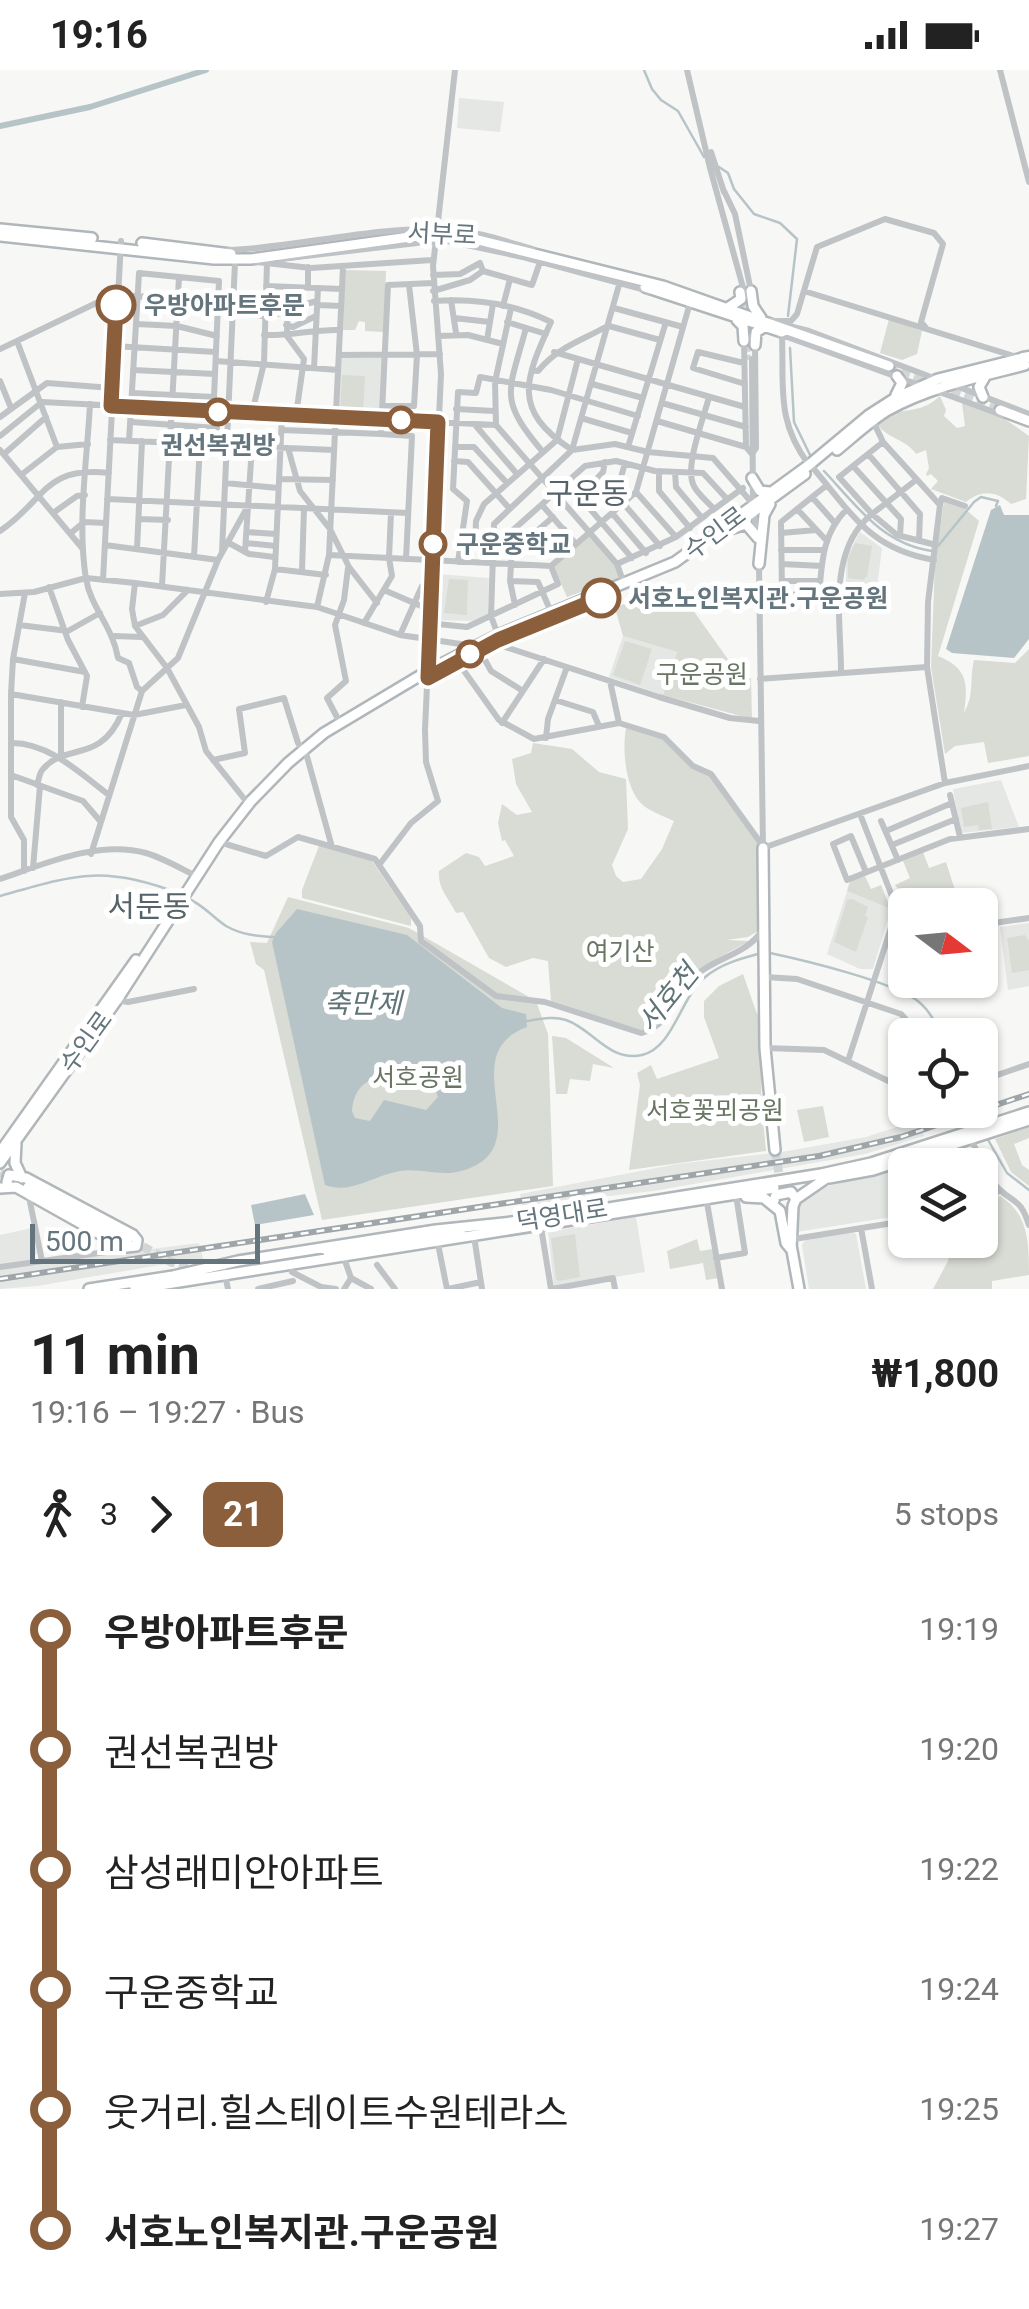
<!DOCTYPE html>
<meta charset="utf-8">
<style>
body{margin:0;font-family:Roboto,"Noto Sans KR",sans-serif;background:#f2f2f2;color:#222;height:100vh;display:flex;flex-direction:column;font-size:38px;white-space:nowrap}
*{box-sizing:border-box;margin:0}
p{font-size:32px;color:#767676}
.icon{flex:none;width:55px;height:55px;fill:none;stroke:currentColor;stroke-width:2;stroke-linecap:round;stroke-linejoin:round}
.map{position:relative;height:1219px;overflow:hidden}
.panel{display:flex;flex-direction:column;background:#fff;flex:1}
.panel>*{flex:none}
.badge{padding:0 20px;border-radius:15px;font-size:35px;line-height:65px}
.needle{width:65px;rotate:106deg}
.buttons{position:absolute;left:888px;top:818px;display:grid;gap:20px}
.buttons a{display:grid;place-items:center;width:110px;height:110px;border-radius:15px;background:#fff;box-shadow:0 2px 8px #0004;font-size:50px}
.scale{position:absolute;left:30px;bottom:25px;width:230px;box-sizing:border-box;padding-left:10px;border:5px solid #65757d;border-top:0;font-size:28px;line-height:35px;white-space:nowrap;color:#65757d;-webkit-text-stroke:8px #fff;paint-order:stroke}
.map>.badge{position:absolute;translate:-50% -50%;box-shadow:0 0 0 5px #fff}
.legs{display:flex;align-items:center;gap:15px;height:110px;padding:0 30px;font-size:32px}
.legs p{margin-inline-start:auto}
.summary{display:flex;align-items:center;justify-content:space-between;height:170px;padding:0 30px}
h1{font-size:55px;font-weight:700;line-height:75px}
ul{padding:0 30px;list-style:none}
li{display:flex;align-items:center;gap:35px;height:120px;font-size:38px}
li i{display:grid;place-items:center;width:15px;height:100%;margin:0 12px;background:currentColor}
li i::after{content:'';width:25px;height:25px;margin:-12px;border:8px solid;border-radius:50%;background:#fff}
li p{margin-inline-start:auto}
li:first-child i{background:linear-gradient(#0000 50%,currentColor 0)}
li:last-child i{background:linear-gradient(currentColor 50%,#0000 0)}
.status{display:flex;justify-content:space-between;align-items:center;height:70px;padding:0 50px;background:#fff;direction:ltr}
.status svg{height:28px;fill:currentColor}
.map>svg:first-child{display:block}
.built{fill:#e5e7e5}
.green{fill:#d8dcd4}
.water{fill:#b7c4c7;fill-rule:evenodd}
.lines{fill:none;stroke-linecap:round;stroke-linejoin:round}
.stream{stroke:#b7c4c7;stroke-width:2.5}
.river{stroke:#b7c4c7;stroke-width:6}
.minor-tunnel{stroke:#d2d6d7;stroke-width:6;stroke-dasharray:6 3;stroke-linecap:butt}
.major-tunnel{stroke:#d2d6d7;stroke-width:9;stroke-dasharray:9 4.5;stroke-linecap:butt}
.major-casing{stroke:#b0b6b9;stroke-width:14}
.highway-casing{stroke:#b2b7b9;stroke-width:15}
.minor{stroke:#bfc3c6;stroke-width:6}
.major{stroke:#fff;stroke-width:9}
.highway{stroke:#fff;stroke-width:10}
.rail-casing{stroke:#9fa6aa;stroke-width:6}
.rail{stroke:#fff;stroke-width:2.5;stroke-dasharray:8;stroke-linecap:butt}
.line-1-casing{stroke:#fff;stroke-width:22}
.line-1{stroke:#8b5e3c;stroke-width:15}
.stop-1-dot{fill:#fff;stroke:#8b5e3c;stroke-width:5}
.labels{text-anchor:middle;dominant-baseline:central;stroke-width:10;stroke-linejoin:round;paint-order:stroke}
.street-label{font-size:25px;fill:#65757d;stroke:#fff}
.stop-label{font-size:25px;font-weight:bold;fill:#65757d;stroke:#fff;text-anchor:start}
.park-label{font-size:25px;fill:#687663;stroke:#fff}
.water-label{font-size:28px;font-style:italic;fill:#607478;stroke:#fff}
.quarter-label{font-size:30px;fill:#566369;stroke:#fff}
</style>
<div class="status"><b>19:16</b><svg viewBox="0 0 49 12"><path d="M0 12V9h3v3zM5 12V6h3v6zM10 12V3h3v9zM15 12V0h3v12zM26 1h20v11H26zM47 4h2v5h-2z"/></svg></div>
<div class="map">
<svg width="1029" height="1219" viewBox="0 0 1029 1219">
<rect width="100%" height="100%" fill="#f7f7f5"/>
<!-- built -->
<path class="built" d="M459,28L504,32L500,62L457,58Z
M340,286L383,287L380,346L337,345Z
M860,462L882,478L875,533H846V488Z
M436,504L489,508L488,544L472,551L432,550Z
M623,566L677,582L663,625L609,607Z
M1001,710L1019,757L961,763L953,719Z
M847,821L891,839L873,899H860L827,884Z
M1029,853V916L1008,920L1000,857Z
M919,1050L924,1066L865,1084L653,1121L522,1136L520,1124L677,1094L782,1082L866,1067Z
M905,1097V1145L796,1162V1135L800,1129L820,1118Z
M636,1147L645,1202L554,1217L548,1162Z
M32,1158L37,1183L31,1190L0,1195V1165Z
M853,1162L856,1164L866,1219H809L802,1175L806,1169Z
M199,1173L204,1192L160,1195L37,1216L0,1219V1198Z"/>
<!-- green -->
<path class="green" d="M345,200L386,201L384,262L365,261V252L359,251L355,260H343Z
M889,249L922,261L917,284L902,290L880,283Z
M342,305L365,306L363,342H340Z
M940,326L946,340L944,346L957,358L965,356L962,333L1002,347L1029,366L1026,429L1011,434C997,421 981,419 966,432L931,419L938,411L931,404L927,406L926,404L929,398L926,380L916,384C906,369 888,369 878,355L880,350C905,334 917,347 940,326Z
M944,431L964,438L979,451L938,586C968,598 968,614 964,643C975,623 969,612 974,590L1015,593L1029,579V686L988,693L984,672L955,676L945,684L931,597L935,493Z
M590,465L616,495L620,508L567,527L553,496Z
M855,473L872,476L867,506L863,510L848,508V488Z
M449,509L468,510L467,545L444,543Z
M661,518L688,533L742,609L751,608L752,649L663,625L677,582L623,566L615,538Z
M625,571L652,579L640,615L613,605Z
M626,658L664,669L693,697L710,704L761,777L757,779L758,861L748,867L727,870L750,871C731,881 711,890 695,905C675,922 670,957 639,960L551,931L548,891L533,888L506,897L489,888L463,842L456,843C450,830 437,818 439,801L466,783L479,787L485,796L514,786L505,770L502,771L498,753L502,734L517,745L532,742L516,714L512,689L531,683L533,673L572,679L599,702L626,709L628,759L612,795L616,806L623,812L641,809L662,779L674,751C665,747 652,742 644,736C625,721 622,680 626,658Z
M988,732L992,759L979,760L978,755L964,757L961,738Z
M319,776L372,791L411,848V856L302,828V820Z
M923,782L929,798L946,792L955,820V835H912L895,815L910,808L903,791Z
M865,806L871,819L881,815L891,839L847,821L850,811Z
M288,827L409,858L536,931L548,964L553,1116L322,1150L264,900L256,894L250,872L267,873Z
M852,829L868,837L865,846L868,847L856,882L834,872L847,830Z
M1025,865L1029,871V900L1012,903L1007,868Z
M743,904L757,944L763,946L761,1029L766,1081L629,1100L640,1015L637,1003L651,995L657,1009L719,988L704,947V931L719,916Z
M552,966L566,968L614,998L593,994L590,1011L570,1009L567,1024H556Z
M823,1036L829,1067L804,1072L797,1040Z
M1029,1057V1068L1014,1074L1022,1095L1029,1100V1116L1011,1102L995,1069Z
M1000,1126C1029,1144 1029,1174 1029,1205L992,1211V1219H933L948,1191L952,1170H980V1142Z
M575,1164L580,1207L559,1211L556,1209L551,1168Z
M697,1169L700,1181L713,1179L718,1208L706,1210L703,1193L670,1199L667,1181Z"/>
<!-- water -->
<path class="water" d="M1000,435L1004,445H1029V569L1014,588L952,583L946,579L991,440Z
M297,839L407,865L502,938L526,944L527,957C450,985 544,1078 461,1101C440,1107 421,1098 400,1101C374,1105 351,1125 325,1115L272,872L276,863ZM390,1004L433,1012L438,1027L426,1040L384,1030L370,1051L355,1048L352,1041C354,1017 367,1008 390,1004Z
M305,1124L314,1145L255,1155L251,1135Z"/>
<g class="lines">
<!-- stream -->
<path class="stream" d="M644,0L652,19L661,30L678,41L704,87
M719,97L728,103L734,119L754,144L780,153L797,169L788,246
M790,278L794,352L811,387
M824,401C856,435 882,474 932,481
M938,476L974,432L981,427L998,431L996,436
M0,826C74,805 104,794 180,824
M187,828C204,835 212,847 226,856C242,865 257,866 274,867
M770,883C803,890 895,912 919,932C930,941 936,953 941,965
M527,951C540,949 553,946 566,950C593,959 608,992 642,985C673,978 680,929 704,908C720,894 742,888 762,883
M974,1040L980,1052
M987,1068L1007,1103L1029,1120"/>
<!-- river -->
<path class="river" d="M0,56L90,37L206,0"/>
<!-- minor-tunnel -->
<path class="minor-tunnel" d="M744,222L748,290"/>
<!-- major-tunnel -->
<path class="major-tunnel" d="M417,164L462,166
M889,296L1001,338
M775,1080L783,1128
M0,1103L28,1117
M131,1170L171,1192L203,1198"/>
<!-- major casing -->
<g class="major-casing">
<path id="major" d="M0,159L92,168
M0,166L214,189H251L417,166
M462,166L663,216L889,296
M142,173L231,184
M645,217L782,262
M751,221L753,236L761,248
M729,237L741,229L740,222
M737,250L743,256L744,271
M755,275L756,262L764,257
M896,325L902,313L897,306
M983,327L979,317L986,305
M1000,340L1029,351
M837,380C853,367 870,351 888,340C930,317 978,307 1025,295
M752,408L760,421L770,422
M749,445L805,404
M730,459L746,454L758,468
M759,494L764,445L770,434
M763,778L765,978L775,1080
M16,1073L15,1093L22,1108
M0,1082L136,890
M0,1093L117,930L219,772L251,731L288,693L324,663L426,602L498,565L675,492L809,395L869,345L897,327L938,309L1023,288
M829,1108L873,1100L1029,1050
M28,1117L128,1169
M0,1118L16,1117L107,1168L126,1177L136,1176L137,1170L133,1165L26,1108L9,1105L7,1112
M746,1127L764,1128L780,1141L786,1173L791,1179
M773,1133L776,1125L791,1122L796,1129
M791,1175L799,1219
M791,1179L793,1136L796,1129L825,1109
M328,1183L461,1164
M89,1219L173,1206L238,1191L436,1160L540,1149L821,1104L871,1093L1029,1042
M135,1219L774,1118"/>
</g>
<!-- highway casing -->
<g class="highway-casing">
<path id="highway" d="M1023,288L1029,287"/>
</g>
<!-- minor -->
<path class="minor" d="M687,0L710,98L744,221
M1000,0L1029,112
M711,82L724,122
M724,121L735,144L751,221L749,225L743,226L740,221
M229,180C302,177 375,155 448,160C477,161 505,171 532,179
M280,189L443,170L523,187L649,221
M257,192L311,198L432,190
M433,205L460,204L480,193L483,201L532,215L540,192
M266,216L342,219L329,485L317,537
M288,217L287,266L304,289L296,345
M308,218V197
M342,219L343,196
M433,221L470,210L483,201
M804,221L1023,289
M451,230L456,263
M434,231C474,228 515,234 551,252C525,309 511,340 572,380
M317,235L341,236
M503,236L510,209
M614,238L683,257
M287,239L317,231
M265,243L287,244
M232,245L264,246
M454,248L490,252
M769,251H791L797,244L817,177L885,149L934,163L943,174L921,252L926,258
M507,252L546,264
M136,254L177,256L217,266
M781,254L809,261L939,310
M286,255L293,257L316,246
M609,256L660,270
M526,258C509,322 497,328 543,382
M779,264L922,316
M264,265C291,266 314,259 340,260
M438,266L468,265L503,274
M747,267H752L755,275L756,378L752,384L746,377L744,271Z
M782,267C784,318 776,351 809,395
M487,270L493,234
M17,271L57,377
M113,276L216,282
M0,279L113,225L233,231
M554,282L745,337
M339,285L440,284
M752,289L753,434L757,467
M216,291L338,300
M744,293L698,282L693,298L745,314
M314,298L318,218
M133,300L215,304
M532,300L538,301C559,276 582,271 609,255
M0,311L11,338
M592,314L643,328
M951,314L1029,344
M934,320L1002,345
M709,327C704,347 685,395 693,414C696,423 708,432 714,439
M662,333L746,357
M90,334C87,391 77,453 86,509C91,538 113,557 118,588L129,593L137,617L142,621
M383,336H414L417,285L409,215
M456,339L494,341
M252,343L264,293L267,192
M0,347L47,313L112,318
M581,348L632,363
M657,351L746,377
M873,351L883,372L940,435L928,532L927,597L945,713
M131,352L217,358L214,375
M496,355L495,312L511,238
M476,356L517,404
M282,360L381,364
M0,366L42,332L496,355L617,494L624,514
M110,370L334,380
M129,371L139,203L219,211L214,327L132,323
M883,372L839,407L872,444L916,410
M455,377H474L507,413
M628,377L666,252
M288,378L300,421L330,459L349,497L377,533
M0,380L82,478
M572,380L619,215
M4,384L46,347
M868,384L920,444L919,471
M454,391L468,392L509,438
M853,396L901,449L900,466
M813,398C853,445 870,479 934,490
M659,401V421L690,458
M675,402L676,417L702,448
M21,405L57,377L88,374
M279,409L333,410
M567,412L632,488
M225,413L278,418
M827,415L781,452L782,524L841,527
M636,422L676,467
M579,427L603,402L605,392
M812,427L834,452
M107,429L408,443
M623,433L660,476
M753,434L713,388L648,382L615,374L572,380L494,454L491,546L502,576L659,627L730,648L759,651
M940,434L942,428L965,436
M542,435L576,474
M589,438L620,411L625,393
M797,439L826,470
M53,443L77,426L85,425
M612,443L646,483
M139,449L168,450
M0,461C46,430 43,396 109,403
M247,462L276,464
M71,463L84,452L106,453
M781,463L816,460
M229,473L249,484L274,487
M246,473L276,476
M105,475L218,490
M461,475L494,476
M475,476L476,451L484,434L557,370L578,289
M511,478L541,479L564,459
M528,478L530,467L553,447
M137,479L142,371
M781,480H823
M222,482L235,192
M245,482L252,376
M329,485L551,496L636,422L690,233
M194,487L200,375
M406,489L412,366L381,364L388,215L433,213
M458,492L467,431L453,419L458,322L476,323L480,307L551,320L638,346
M617,494L676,467L743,418
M782,494L822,496
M759,495L763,778
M275,499L326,505
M302,501L304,438
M103,510L121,171
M510,511L538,512L551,542
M782,511H820
M135,513L132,539L135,556L167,598L199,657L206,681L250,736
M162,516L179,207
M49,517L68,570L87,606L82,637
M384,520L428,539
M0,524L34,522L86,508L135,513L317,537L400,565L474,576
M759,525L782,524
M819,526C822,492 822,464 847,439
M266,532L275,499L282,345
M515,535L510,511L513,460L585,396L616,391L655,401L703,403L727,429
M364,553L392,506L389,488L391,443
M428,553L467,557L558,514L551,496
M19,555L68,561L100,543
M135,556L163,545L188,520
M400,565L422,516L429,512
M115,566L141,567
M479,579L491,601L523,621
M13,589L85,602
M457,591L499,650L534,669L619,653
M841,601C841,550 827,480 872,444L897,465L936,475
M760,609L927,597
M610,611L619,653L664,667L693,696L711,704L760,772
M11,624L134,645L186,635
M555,630L593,642L599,656
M61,632V689
M339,651L327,628L346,611L335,555L344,530L348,498
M502,653L544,589
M546,668L548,649L567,597
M12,673C49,673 80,703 109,725
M213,690L245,683L239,639L284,628L298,673L306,683L332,777
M11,705L83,731L101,752
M37,715C39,710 39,703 43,699C66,672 100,695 122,643
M950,725L960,767
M881,751L898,790
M886,761L952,733
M219,772L266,786L298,767L375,789L420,856L421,871L496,926L545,932L641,963C669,956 672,930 690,911C711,888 745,886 762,861
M892,775L956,749
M763,778L945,713L1029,696
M91,784L142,621L178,588L218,490L248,436
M379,795L411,753L438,731L426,692L425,660L441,304L433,196L455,0
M33,798L40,716
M24,801V770L11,747V624L13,589L25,523
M866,802L851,766L833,774L847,810L950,769L1029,759
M0,809C44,794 98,770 146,783C163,788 180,798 196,806
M980,855L1029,848
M765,907L797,909L901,944L920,965
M116,930L128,932L194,919
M765,978L824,980L905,1019
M848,991L897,839L860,744
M980,1011L1029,994
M971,1069C979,1085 986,1106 999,1119C1016,1135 1020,1128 1029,1155
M736,1125L745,1183
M29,1127L42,1191
M706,1127L722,1219
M980,1134L1000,1120
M540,1151L551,1219
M861,1158L872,1219
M474,1166L482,1219
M794,1169L905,1151
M438,1174L447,1219
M344,1188L351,1208L344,1219
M716,1188L745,1183
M223,1195L228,1219
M377,1195L395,1219
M0,1197L127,1179
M292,1202L321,1217L336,1219
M351,1208L371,1219
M258,1219L293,1211
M448,1219L481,1212
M552,1219L613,1208L615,1219"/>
<!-- major -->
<use href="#major" class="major"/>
<!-- highway -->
<use href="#highway" class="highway"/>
<!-- rail casing -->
<g class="rail-casing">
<path id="rail" d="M0,1209L819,1086L901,1067L1029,1024"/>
</g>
<!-- rail -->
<use href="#rail" class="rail"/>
</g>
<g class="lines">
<!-- line-1 casing -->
<g class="line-1-casing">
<path id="line-1" d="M116,235L111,336L438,352L428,608L498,570L601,528"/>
</g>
<!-- line-1 -->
<use href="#line-1" class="line-1"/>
</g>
<!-- markers -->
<g class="stop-1-dot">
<circle cx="116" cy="235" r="18"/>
<circle cx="218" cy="342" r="12"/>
<circle cx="401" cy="350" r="12"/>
<circle cx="433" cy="474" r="12"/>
<circle cx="601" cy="528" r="18"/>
<circle cx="470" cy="584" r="12"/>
</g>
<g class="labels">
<!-- street labels -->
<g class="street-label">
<text transform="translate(442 164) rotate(3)">서부로</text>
<text transform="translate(715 463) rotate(-37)">수인로</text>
<text transform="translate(86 972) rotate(-54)">수인로</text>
<text transform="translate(562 1145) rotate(-9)">덕영대로</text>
</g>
<!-- stop labels -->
<g class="stop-label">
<text x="144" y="235">우방아파트후문</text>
<text x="218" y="375" text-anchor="middle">권선복권방</text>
<text x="456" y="474">구운중학교</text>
<text x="628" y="528">서호노인복지관.구운공원</text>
</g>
<!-- park labels -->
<g class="park-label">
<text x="702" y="604">구운공원</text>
<text x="620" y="881">여기산</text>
<text x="418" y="1007">서호공원</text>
<text x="715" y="1040">서호꽃뫼공원</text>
</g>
<!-- water labels -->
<g class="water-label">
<text transform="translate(668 928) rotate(-51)">서호천</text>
<text x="363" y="933">축만제</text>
</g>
<!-- quarter labels -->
<g class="quarter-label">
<text x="587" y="423">구운동</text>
<text x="149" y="836">서둔동</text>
</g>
</g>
</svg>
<div class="buttons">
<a><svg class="needle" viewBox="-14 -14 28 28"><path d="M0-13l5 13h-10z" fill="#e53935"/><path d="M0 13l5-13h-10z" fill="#767676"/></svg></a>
<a><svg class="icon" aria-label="locate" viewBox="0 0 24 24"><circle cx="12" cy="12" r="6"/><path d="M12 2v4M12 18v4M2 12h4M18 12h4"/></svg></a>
<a><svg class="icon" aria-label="layers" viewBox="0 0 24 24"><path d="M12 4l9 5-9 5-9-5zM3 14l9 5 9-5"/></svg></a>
</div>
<div class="scale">500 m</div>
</div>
<section class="panel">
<div class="summary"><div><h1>11 min</h1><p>19:16 – 19:27 · Bus</p></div><b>₩1,800</b></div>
<div class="legs"><svg class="icon" aria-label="walk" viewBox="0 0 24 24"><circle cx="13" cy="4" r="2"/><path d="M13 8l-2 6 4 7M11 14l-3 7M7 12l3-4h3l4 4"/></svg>3<svg class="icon" aria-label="forward" viewBox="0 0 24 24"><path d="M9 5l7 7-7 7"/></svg><b class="badge" style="background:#8b5e3c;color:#fff">21</b><p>5 stops</p></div>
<ul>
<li><i style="color:#8b5e3c"></i><b>우방아파트후문</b><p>19:19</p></li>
<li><i style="color:#8b5e3c"></i><span>권선복권방</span><p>19:20</p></li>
<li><i style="color:#8b5e3c"></i><span>삼성래미안아파트</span><p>19:22</p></li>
<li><i style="color:#8b5e3c"></i><span>구운중학교</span><p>19:24</p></li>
<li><i style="color:#8b5e3c"></i><span>웃거리.힐스테이트수원테라스</span><p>19:25</p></li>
<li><i style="color:#8b5e3c"></i><b>서호노인복지관.구운공원</b><p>19:27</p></li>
</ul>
</section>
